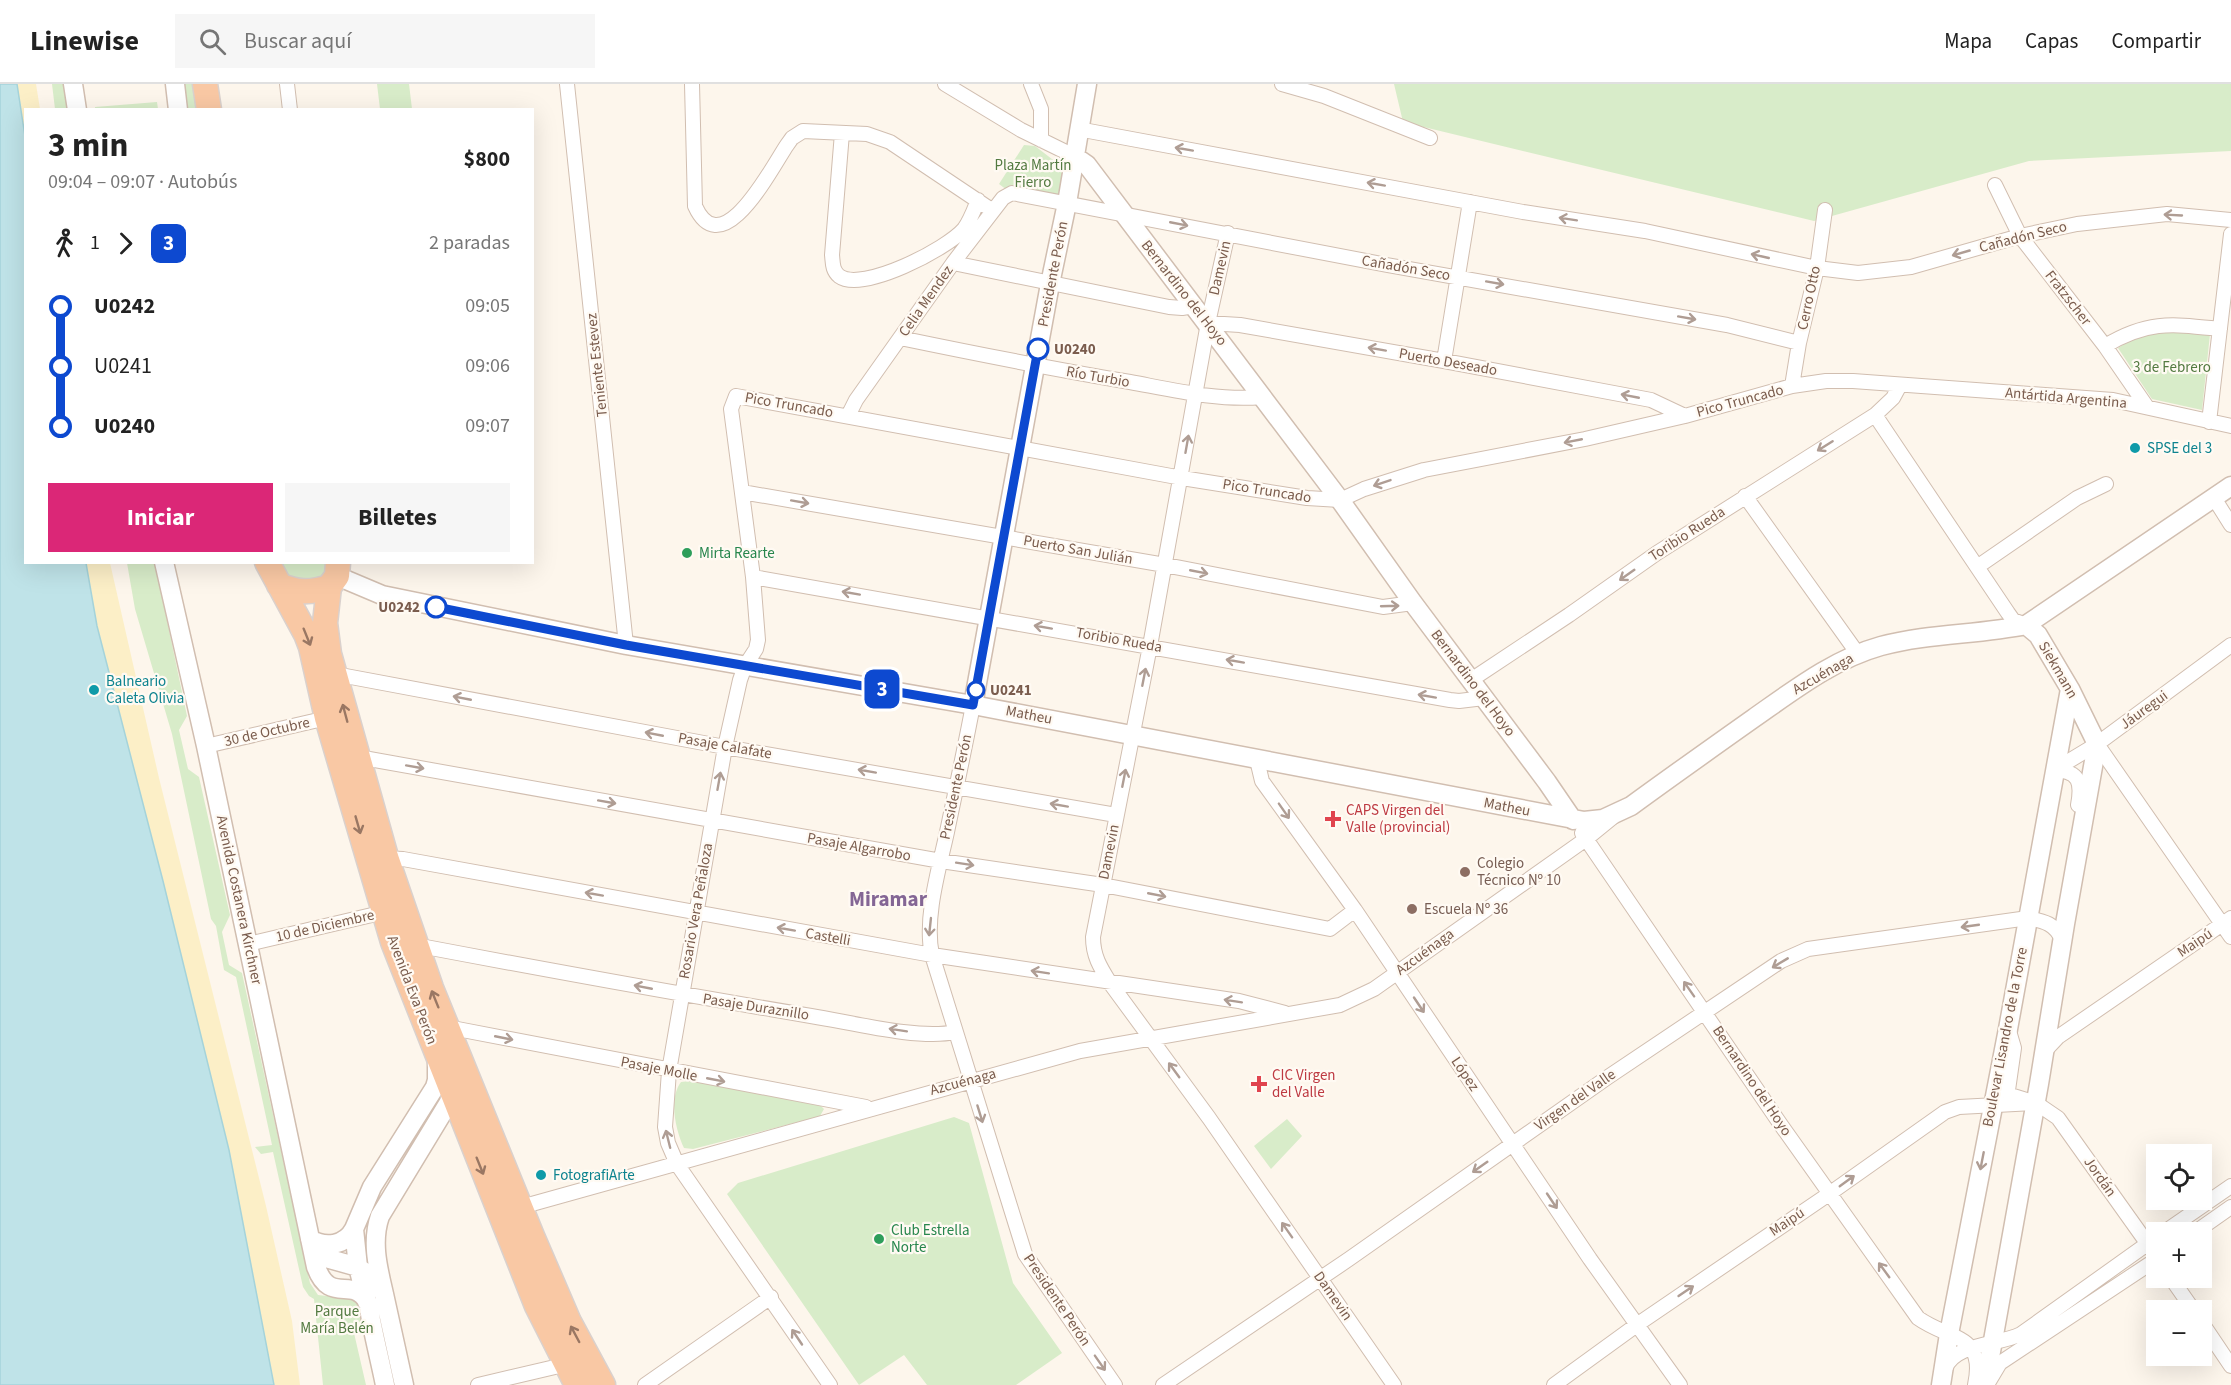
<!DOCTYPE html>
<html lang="es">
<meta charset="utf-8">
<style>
body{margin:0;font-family:"Source Sans 3",sans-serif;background:#f6f6f6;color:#222;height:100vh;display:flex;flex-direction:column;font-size:22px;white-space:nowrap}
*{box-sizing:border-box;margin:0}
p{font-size:20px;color:#767676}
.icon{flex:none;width:33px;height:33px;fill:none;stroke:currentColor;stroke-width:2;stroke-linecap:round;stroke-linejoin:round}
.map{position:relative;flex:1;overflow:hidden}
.drawer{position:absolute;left:24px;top:24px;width:510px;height:456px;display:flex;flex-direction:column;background:#fff;border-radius:0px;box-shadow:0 6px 24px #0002}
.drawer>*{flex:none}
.badge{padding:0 12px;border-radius:9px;font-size:21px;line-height:39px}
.fabs{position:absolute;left:2146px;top:1060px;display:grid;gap:12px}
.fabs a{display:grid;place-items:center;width:66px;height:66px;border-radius:0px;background:#fff;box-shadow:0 6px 24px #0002;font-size:30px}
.map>.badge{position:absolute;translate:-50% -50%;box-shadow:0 0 0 3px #fff}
.legs{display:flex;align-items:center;gap:9px;height:66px;padding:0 24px;font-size:20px}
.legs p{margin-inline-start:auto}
.head{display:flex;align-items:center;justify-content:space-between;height:102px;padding:0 24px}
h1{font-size:33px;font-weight:700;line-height:45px}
.button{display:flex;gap:12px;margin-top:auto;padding:12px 24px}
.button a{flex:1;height:69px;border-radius:0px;background:#db2777;color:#fff;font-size:24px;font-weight:700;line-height:69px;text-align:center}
.button a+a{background:#f6f6f6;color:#222}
ul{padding:0 24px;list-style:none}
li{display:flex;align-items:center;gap:21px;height:60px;font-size:22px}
li i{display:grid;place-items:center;width:9px;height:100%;margin:0 8px;background:currentColor}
li i::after{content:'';width:15px;height:15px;margin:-8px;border:4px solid;border-radius:50%;background:#fff}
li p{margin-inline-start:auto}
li:first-child i{background:linear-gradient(#0000 50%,currentColor 0)}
li:last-child i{background:linear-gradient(currentColor 50%,#0000 0)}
header{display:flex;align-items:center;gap:36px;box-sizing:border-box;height:84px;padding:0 30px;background:#fff;border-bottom:2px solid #e0e0e0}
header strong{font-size:28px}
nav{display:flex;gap:33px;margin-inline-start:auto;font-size:21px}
.search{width:420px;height:54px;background:#f6f6f6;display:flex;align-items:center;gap:15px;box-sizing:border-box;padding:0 21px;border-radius:0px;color:#767676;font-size:22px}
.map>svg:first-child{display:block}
.green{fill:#d8ecc9}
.sand{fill:#fcefc7}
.water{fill:#bfe3e8;stroke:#a5d3da;stroke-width:1.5}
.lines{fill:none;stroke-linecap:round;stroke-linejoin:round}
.minor-casing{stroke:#d1beb0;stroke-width:16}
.tertiary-casing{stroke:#d1beb0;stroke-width:21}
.trunk-casing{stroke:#dad1cd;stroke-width:27}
.minor{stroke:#fff;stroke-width:14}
.tertiary{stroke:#fff;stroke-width:18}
.trunk{stroke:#f9c8a4;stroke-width:24}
.oneway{stroke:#af9d94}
.oneway2{stroke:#9a7763}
.line-1-casing{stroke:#fff;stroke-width:14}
.line-1{stroke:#0d49d0;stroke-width:9}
.stop-1-dot{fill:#fff;stroke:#0d49d0;stroke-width:3}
.culture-dot{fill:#0f9aa8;stroke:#fffaf3;stroke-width:2}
.leisure-dot{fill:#2e9e5b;stroke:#fffaf3;stroke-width:2}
.health-dot{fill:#e0444e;stroke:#fffaf3;stroke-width:2}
.education-dot{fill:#8d6e63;stroke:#fffaf3;stroke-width:2}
.labels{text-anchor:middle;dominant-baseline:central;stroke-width:4.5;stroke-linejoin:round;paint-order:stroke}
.park-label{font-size:15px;fill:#537a41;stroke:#fffaf3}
.street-label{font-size:15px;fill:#7a5c4d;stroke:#fffaf3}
.stop-label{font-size:15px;font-weight:bold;fill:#7a5c4d;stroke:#fffaf3;text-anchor:start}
.culture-label{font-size:15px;fill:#0d838f;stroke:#fffaf3;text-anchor:start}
.leisure-label{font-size:15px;fill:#27864d;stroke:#fffaf3;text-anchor:start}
.health-label{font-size:15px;fill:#be3a42;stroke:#fffaf3;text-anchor:start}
.education-label{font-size:15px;fill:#785e54;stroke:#fffaf3;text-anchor:start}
.district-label{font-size:21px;font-weight:bold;fill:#846695;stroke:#fffaf3}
</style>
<header>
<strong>Linewise</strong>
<div class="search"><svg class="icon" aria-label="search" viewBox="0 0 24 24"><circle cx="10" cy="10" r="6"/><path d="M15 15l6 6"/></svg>Buscar aquí</div>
<nav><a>Mapa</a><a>Capas</a><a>Compartir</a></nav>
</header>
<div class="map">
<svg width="2231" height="1301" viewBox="0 0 2231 1301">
<rect width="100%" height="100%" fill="#fdf6ec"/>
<!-- green -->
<path class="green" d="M52,0H64L67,25H55Z
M182,0H196L199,25H185Z
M377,0H409L412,25H380Z
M1394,0H2231V67L2029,77L1814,137L1403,38Z
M157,18L158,25L95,26V23Z
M1024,61L1035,62L1061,82L1067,119L1011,109L999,100Z
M2180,247L2210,250L2202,326L2152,315L2118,264C2140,250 2154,248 2180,247Z
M127,479H155L187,632L179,646L188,685L199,693L230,831L222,848L229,881L242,889L310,1199L318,1211C344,1215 358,1205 362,1238L354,1249L366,1301H323L314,1215L309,1212L303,1203L273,1068L261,1070L255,1063L272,1061L236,893L224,886L216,842L211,835L172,650L135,525Z
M277,479H329L324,494L309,500L285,492Z
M690,997L819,1020L824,1025L820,1032L813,1034L693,1065L684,1064C676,1047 668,1015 681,998Z
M954,1033L969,1039L1013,1199L1062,1269L1016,1301H927L904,1271L859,1301L727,1110L738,1099Z
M1287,1035L1302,1052L1271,1085L1254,1062Z"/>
<!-- sand -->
<path class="sand" d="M0,0H36L40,25L26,26V478L110,479L159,694L266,1122L292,1237L300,1301H214L29,517L0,329Z"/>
<!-- water -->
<path class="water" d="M0,0H17L26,59V478L86,479L97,542L163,797L229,1066L274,1301H0Z"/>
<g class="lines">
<!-- minor casing -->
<g class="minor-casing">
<path id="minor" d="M287,0L290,26
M567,0L626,561
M692,0L695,122C722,182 772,83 787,61L792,54L803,47L867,50L890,58L993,127
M945,0L1021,46L1074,72
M1031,0L1041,25V56
M1282,0L1324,12L1430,54
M1078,45L1523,128L1645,147L1817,184L1858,189L1911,183L2020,152L2077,140L2167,130L2231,136
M842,49L832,171C833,179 832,186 839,192C862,209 947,165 964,145C970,137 974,126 978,116
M1995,101L2020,152L2105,262L2147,323
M1228,149L1208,239L1150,562L1093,853C1093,872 1100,883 1110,899L1209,1034L1394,1301
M953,179L1169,223L1182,224L1194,222
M1208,239L1240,241L1444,277L1651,316L1685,332
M900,254C977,270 1053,285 1130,298C1173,306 1218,317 1262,313
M2105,262C2148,236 2172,240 2220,245
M1444,277L1470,118
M1792,302L1799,259L1817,184L1825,126
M1875,331L2008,529L2013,536L2026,541
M848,332L856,316L953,179L1003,114L1012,109L1387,181L1727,241L1799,259
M2209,338L2231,150
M742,408L1165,481L1383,523L1413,519
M1745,412L1858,570
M2214,414L2231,441
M1977,483L2077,414L2106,400
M753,493L1450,616L1459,617L1484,614
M335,590L725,663L1116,731
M1471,596L1569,531L1657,469L1875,331L1893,314L1900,301
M973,621C965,663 956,705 947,748C939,785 924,834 932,871L1025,1170L1115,1301
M2097,660L2231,853
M206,662L327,634
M358,673L941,777L1103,801L1330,845L1355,826
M1257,676L1262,697L1355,826L1590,1175L1680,1301
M2054,686L2097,660L2231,561
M2054,686C2080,687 2082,699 2078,721
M1582,749L1781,1041L1918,1234C1950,1257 1986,1249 1975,1301
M382,774L403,775L932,871L1239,917L1285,929
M248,860L389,827
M415,861C547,886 679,910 811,932C850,938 918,956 955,948
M447,943L866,1023
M2009,947L2014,964L2008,1006L2010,1011L2036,1019L2058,1034L2157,1173
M2043,969L2058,953L2231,834
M521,1123L1080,967L1340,921L1374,905L1586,755L1613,733
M2163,1149L2231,1102
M2194,1149L2231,1123
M2171,1194L2194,1227
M2202,1239L2231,1282
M1945,1285C1954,1259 2000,1261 2021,1250L2157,1153
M1988,1299L2000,1279L2157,1175
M478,1301L572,1279
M645,1301L771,1213
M830,1301L677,1080L668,1059L665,1043L669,987L725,663L740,596L745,582L756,565L758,556L753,493L731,325L736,312L1182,394L1307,414L1340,416L1364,405L1424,386L1585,355L1685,332L1792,302L1826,297H1853L2113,316L2231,342
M1163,1301L1349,1175L1608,993L1781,877L1808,865L2028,834C2044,837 2056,840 2062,856
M1554,1301L1638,1240L1829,1110L1945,1028L1959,1023L2036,1019"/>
</g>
<!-- tertiary casing -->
<g class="tertiary-casing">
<path id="tertiary" d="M73,0L77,26
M175,0L178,26
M1074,72L1087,81L1340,416L1413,519L1547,698L1573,736
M164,478L206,662L316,1183C330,1221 352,1192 367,1217C370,1223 370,1234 372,1241C376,1261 381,1281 385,1301
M337,492L382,511L626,561L973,621L1584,737L1603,735L1631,722C1672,692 1713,663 1754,634C1794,606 1834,575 1881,562C1929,549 1978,551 2026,541L2231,402
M973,621L1050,200L1067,119L1087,0
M310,1155C325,1164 345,1162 354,1145
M311,1156L326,1174L358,1183L376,1197L384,1210L404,1301
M384,1210C378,1184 371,1158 380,1132L457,1005
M367,1218L358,1183L354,1145L372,1103L435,1003L437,996V976
M1941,1301L1949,1250L2008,945L2070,605
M1985,1301L2039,1000L2065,840L2097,660L2070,605L2038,551L2026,541"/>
</g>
<!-- trunk casing -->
<g class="trunk-casing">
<path id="trunk" d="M205,0L209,26
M267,478L306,550L311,563L327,634L393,858L537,1222L577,1301
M338,478L337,492L329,503L325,539L329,570L386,773L431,904L532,1152L569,1238L603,1301
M279,501C298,509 310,509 329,503"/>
</g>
<!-- minor -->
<use href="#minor" class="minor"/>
<!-- tertiary -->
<use href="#tertiary" class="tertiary"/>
<!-- trunk -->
<use href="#trunk" class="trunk"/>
</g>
<!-- one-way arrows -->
<defs><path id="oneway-shaft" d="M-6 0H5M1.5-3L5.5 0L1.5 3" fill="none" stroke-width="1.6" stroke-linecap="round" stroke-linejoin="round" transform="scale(1.5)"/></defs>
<g class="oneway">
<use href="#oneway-shaft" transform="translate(1184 65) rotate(-170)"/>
<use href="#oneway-shaft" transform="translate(1376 100) rotate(-170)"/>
<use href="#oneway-shaft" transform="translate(2173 131) rotate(-177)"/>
<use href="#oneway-shaft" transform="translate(1568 135) rotate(-171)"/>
<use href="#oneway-shaft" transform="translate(1179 140) rotate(11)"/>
<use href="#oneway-shaft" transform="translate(1961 169) rotate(164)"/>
<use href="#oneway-shaft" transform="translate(1760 172) rotate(-167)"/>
<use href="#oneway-shaft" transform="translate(1495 199) rotate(10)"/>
<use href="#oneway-shaft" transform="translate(1687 234) rotate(10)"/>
<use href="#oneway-shaft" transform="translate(1377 265) rotate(-170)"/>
<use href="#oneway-shaft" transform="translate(1630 312) rotate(-169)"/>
<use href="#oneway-shaft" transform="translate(1573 357) rotate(169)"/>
<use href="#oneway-shaft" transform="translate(1187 360) rotate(-80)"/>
<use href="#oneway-shaft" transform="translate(1825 362) rotate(148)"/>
<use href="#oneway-shaft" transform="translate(1382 399) rotate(161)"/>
<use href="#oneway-shaft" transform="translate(800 418) rotate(10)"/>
<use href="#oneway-shaft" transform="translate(1199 488) rotate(11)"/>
<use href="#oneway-shaft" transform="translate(1627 491) rotate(145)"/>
<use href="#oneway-shaft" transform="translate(851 509) rotate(-170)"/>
<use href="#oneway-shaft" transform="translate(1390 522) rotate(-2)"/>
<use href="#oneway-shaft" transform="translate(1043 543) rotate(-170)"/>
<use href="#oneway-shaft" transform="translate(1235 577) rotate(-170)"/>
<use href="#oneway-shaft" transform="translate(1144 593) rotate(-79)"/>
<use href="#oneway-shaft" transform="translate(1427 612) rotate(-170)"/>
<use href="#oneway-shaft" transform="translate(462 614) rotate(-169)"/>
<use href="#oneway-shaft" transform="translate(654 650) rotate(-169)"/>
<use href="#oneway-shaft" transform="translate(415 683) rotate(10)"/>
<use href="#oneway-shaft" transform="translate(867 687) rotate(-170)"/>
<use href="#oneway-shaft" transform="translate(1124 694) rotate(-79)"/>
<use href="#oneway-shaft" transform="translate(719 697) rotate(-80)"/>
<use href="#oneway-shaft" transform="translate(607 718) rotate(10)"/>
<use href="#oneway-shaft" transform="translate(1059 721) rotate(-170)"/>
<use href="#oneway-shaft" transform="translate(1284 727) rotate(55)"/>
<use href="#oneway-shaft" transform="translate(965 780) rotate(9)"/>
<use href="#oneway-shaft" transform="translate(594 810) rotate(-170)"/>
<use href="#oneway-shaft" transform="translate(1157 811) rotate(11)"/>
<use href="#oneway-shaft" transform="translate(1970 842) rotate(172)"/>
<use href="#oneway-shaft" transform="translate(930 843) rotate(96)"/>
<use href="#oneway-shaft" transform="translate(786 845) rotate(-170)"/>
<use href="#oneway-shaft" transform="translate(1780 879) rotate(149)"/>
<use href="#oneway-shaft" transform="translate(1040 888) rotate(-171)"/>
<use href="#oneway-shaft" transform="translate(643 903) rotate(-169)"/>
<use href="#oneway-shaft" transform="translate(1689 905) rotate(-125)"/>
<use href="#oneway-shaft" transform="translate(1233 917) rotate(-171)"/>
<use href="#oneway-shaft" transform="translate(1419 921) rotate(56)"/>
<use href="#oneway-shaft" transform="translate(898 946) rotate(-171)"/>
<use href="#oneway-shaft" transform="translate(504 954) rotate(11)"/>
<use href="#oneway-shaft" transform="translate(1174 986) rotate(-126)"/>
<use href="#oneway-shaft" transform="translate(716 996) rotate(11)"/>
<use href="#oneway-shaft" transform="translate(980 1030) rotate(73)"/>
<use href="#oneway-shaft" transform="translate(668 1055) rotate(-104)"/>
<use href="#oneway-shaft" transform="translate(1982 1077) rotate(101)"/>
<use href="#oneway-shaft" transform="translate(1480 1083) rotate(145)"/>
<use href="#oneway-shaft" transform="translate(1847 1097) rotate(-36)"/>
<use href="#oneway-shaft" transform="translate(1552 1117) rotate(56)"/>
<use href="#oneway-shaft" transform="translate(1287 1146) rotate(-125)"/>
<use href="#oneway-shaft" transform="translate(1884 1186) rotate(-126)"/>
<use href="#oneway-shaft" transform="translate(1686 1207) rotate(-34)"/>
<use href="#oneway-shaft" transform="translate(797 1253) rotate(-124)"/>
<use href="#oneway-shaft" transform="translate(1100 1279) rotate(55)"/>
</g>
<g class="oneway2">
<use href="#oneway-shaft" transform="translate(307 553) rotate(68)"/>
<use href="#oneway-shaft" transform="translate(345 629) rotate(-105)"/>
<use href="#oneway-shaft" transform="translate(358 741) rotate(74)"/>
<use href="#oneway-shaft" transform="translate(435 915) rotate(-112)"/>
<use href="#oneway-shaft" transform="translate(480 1082) rotate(68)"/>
<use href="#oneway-shaft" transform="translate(575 1250) rotate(-118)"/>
</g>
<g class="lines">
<!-- line-1 casing -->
<g class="line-1-casing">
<path id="line-1" d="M436,523L626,561L973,621L1038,265"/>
</g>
<!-- line-1 -->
<use href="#line-1" class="line-1"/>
</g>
<!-- markers -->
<g class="stop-1-dot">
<circle cx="1038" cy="265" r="10"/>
<circle cx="436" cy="523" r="10"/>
<circle cx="976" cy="606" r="8"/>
</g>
<g class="culture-dot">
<circle cx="2135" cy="364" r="6"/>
<circle cx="94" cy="606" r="6"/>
<circle cx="541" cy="1091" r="6"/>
</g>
<g class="leisure-dot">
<circle cx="687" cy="469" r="6"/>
<circle cx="879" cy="1155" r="6"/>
</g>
<g class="health-dot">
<path d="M1330 726h6v6h6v6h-6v6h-6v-6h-6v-6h6z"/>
<path d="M1256 991h6v6h6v6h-6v6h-6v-6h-6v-6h6z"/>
</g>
<g class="education-dot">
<circle cx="1465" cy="788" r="6"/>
<circle cx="1412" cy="825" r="6"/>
</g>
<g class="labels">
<!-- park labels -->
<g class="park-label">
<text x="1033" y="81">Plaza Martín<tspan x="1033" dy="17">Fierro</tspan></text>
<text x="2172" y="283">3 de Febrero</text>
<text x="337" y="1227">Parque<tspan x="337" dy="17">María Belén</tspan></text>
</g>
<!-- street labels -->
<g class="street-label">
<text transform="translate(2023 153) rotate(-14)">Cañadón Seco</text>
<text transform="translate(1220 184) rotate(-77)">Damevin</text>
<text transform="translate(1406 184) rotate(10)">Cañadón Seco</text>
<text transform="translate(1053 190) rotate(-79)">Presidente Perón</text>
<text transform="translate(1184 209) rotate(52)">Bernardino del Hoyo</text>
<text transform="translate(1809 214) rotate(-78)">Cerro Otto</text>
<text transform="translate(2068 214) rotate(52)">Fratzscher</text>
<text transform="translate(926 217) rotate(-55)">Celia Mendez</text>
<text transform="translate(1448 278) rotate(10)">Puerto Deseado</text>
<text transform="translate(597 281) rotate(-96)">Teniente Estevez</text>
<text transform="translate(1098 293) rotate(10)">Río Turbio</text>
<text transform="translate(2066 314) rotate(5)">Antártida Argentina</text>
<text transform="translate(1740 317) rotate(-15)">Pico Truncado</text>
<text transform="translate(789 321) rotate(10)">Pico Truncado</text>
<text transform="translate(1267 407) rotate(9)">Pico Truncado</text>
<text transform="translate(1687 450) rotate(-33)">Toribio Rueda</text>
<text transform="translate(1078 466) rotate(10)">Puerto San Julián</text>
<text transform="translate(1119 556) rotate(10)">Toribio Rueda</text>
<text transform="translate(2058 586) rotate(60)">Siekmann</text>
<text transform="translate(1823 590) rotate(-30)">Azcuénaga</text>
<text transform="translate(1473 599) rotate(53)">Bernardino del Hoyo</text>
<text transform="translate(2144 626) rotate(-36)">Jáuregui</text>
<text transform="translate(1029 631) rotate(11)">Matheu</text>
<text transform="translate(267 648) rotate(-13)">30 de Octubre</text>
<text transform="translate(725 662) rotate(10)">Pasaje Calafate</text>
<text transform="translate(956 703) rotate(-78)">Presidente Perón</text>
<text transform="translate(1507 723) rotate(11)">Matheu</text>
<text transform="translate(859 763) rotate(10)">Pasaje Algarrobo</text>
<text transform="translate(1109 768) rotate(-79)">Damevin</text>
<text transform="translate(239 816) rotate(78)">Avenida Costanera Kirchner</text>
<text transform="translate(696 827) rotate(-80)">Rosario Vera Peñaloza</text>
<text transform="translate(325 842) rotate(-13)">10 de Diciembre</text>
<text transform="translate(828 853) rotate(10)">Castelli</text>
<text transform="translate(2195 859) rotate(-34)">Maipú</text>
<text transform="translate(1425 868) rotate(-36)">Azcuénaga</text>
<text transform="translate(412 906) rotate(69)">Avenida Eva Perón</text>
<text transform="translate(756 923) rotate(9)">Pasaje Duraznillo</text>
<text transform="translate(2005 953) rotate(-79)">Boulevar Lisandro de la Torre</text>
<text transform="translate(659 985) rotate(11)">Pasaje Molle</text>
<text transform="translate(1465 990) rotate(56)">López</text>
<text transform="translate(1752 997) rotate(56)">Bernardino del Hoyo</text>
<text transform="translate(963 998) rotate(-15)">Azcuénaga</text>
<text transform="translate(1575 1016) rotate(-35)">Virgen del Valle</text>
<text transform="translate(2100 1093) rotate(55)">Jordán</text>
<text transform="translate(1787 1138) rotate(-34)">Maipú</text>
<text transform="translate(1333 1212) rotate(55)">Damevin</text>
<text transform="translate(1057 1216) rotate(56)">Presidente Perón</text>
</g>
<!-- stop labels -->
<g class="stop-label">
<text x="1054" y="265">U0240</text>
<text x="420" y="523" text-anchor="end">U0242</text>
<text x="990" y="606">U0241</text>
</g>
<!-- culture labels -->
<g class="culture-label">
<text x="2147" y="364">SPSE del 3</text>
<text x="106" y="597">Balneario<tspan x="106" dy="17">Caleta Olivia</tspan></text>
<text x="553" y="1091">FotografiArte</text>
</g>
<!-- leisure labels -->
<g class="leisure-label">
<text x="699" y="469">Mirta Rearte</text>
<text x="891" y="1146">Club Estrella<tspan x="891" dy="17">Norte</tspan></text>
</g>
<!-- health labels -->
<g class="health-label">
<text x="1346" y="726">CAPS Virgen del<tspan x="1346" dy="17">Valle (provincial)</tspan></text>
<text x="1272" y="991">CIC Virgen<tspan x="1272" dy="17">del Valle</tspan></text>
</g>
<!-- education labels -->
<g class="education-label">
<text x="1477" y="779">Colegio<tspan x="1477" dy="17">Técnico Nº 10</tspan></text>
<text x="1424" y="825">Escuela Nº 36</text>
</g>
<!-- district labels -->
<g class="district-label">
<text x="888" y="815">Miramar</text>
</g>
</g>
</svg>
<div class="fabs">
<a><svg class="icon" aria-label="locate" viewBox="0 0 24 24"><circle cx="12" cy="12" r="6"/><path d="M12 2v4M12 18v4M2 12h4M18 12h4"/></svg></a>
<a>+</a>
<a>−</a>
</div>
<b class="badge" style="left:882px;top:605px;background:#0d49d0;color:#fff">3</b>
<section class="drawer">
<div class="head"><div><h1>3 min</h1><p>09:04 – 09:07 · Autobús</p></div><b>$800</b></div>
<div class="legs"><svg class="icon" aria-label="walk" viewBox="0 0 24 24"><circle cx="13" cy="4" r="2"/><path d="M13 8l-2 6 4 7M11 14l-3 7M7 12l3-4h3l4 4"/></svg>1<svg class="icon" aria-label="forward" viewBox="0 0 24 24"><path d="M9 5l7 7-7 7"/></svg><b class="badge" style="background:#0d49d0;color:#fff">3</b><p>2 paradas</p></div>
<ul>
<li><i style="color:#0d49d0"></i><b>U0242</b><p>09:05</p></li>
<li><i style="color:#0d49d0"></i><span>U0241</span><p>09:06</p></li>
<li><i style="color:#0d49d0"></i><b>U0240</b><p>09:07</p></li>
</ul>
<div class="button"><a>Iniciar</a><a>Billetes</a></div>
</section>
</div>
